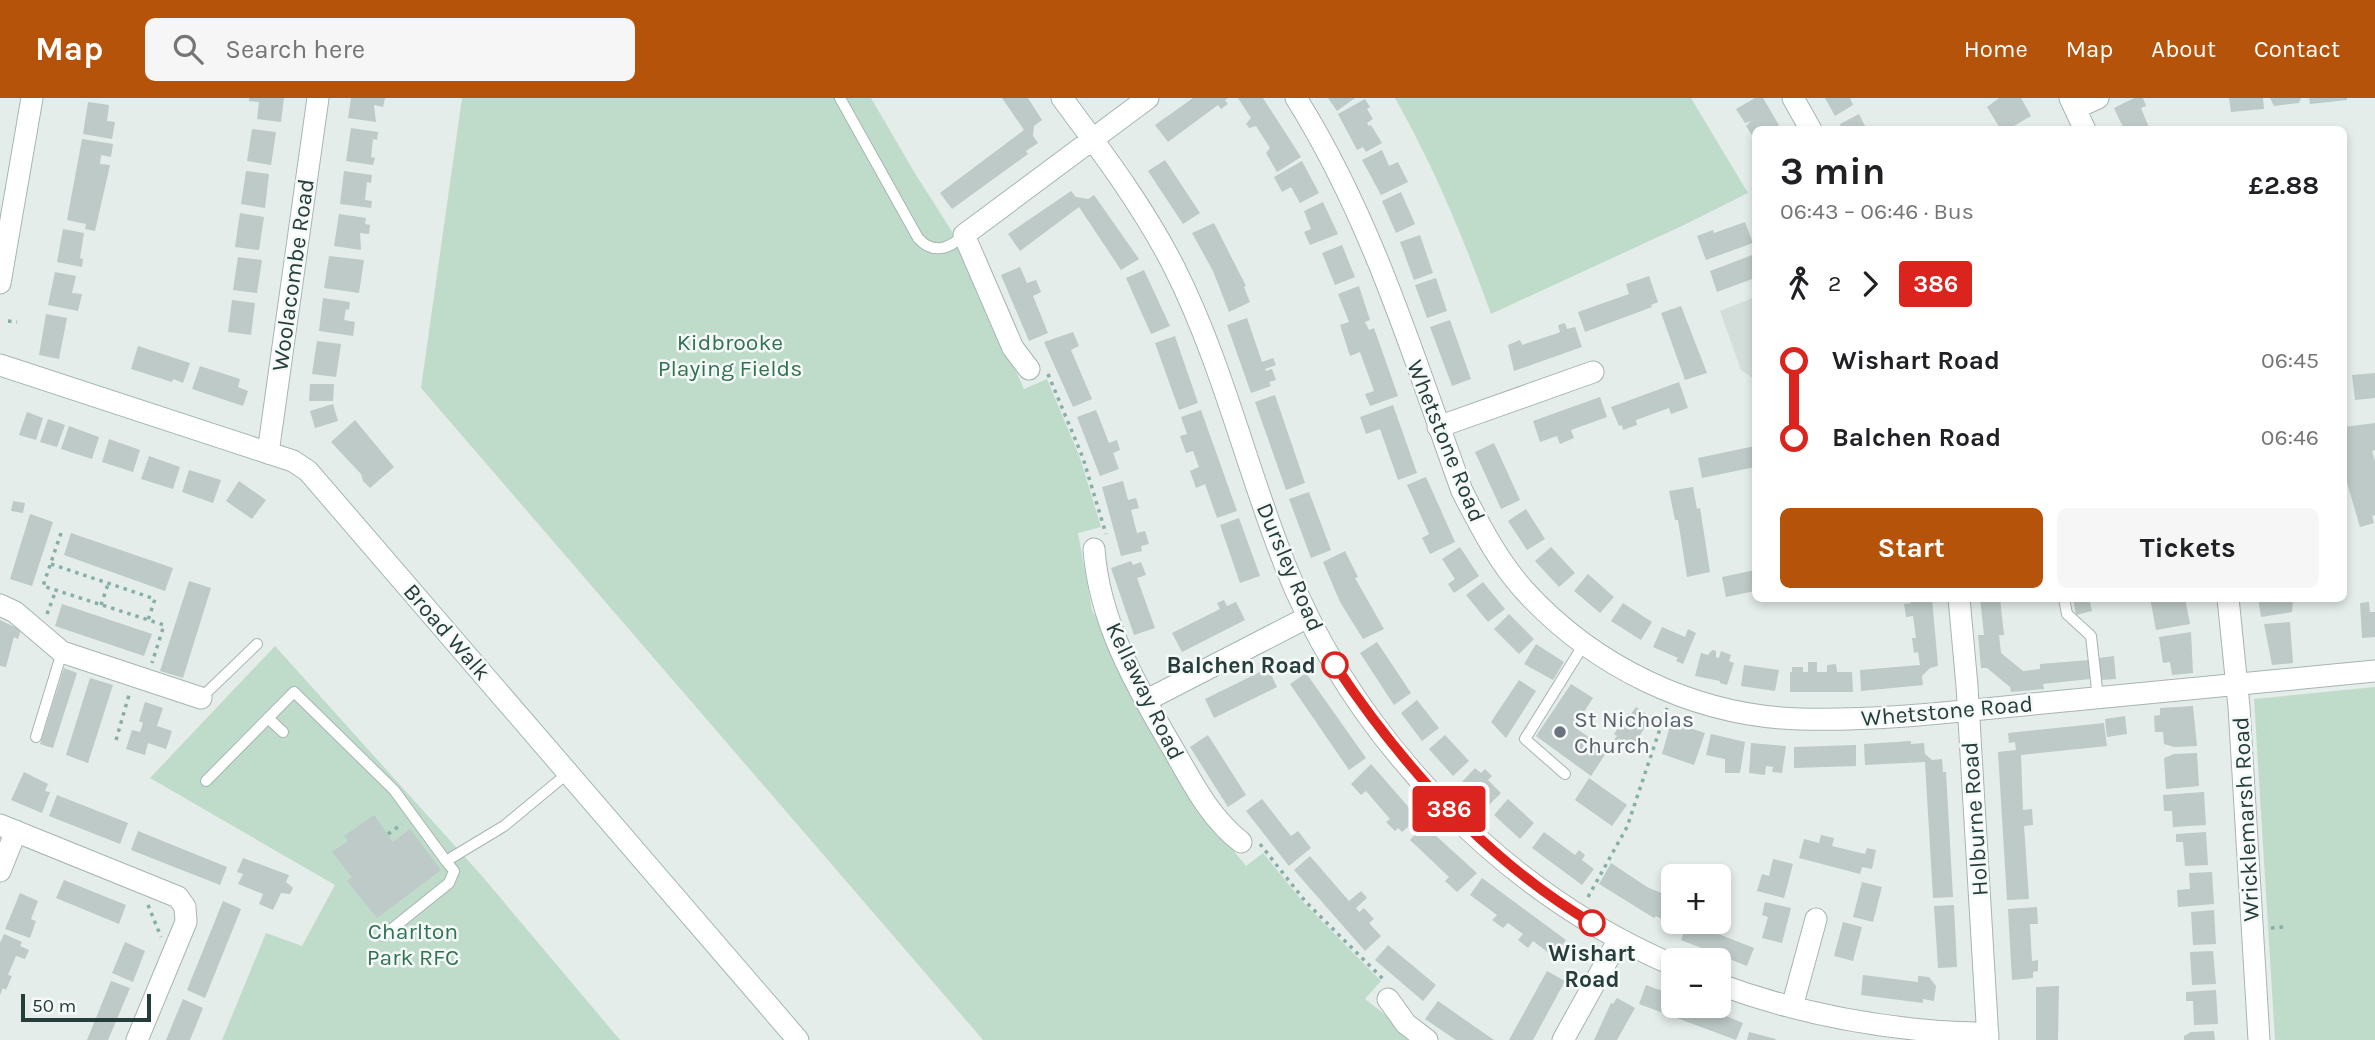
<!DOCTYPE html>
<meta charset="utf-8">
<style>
body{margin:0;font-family:Karla,sans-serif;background:#f6f6f6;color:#202124;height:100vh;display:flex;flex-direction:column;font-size:26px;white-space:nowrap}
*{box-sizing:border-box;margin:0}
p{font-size:23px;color:#757577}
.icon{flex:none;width:38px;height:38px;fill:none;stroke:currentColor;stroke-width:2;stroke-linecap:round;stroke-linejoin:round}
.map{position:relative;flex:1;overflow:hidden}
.side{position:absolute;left:1752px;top:28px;width:595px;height:476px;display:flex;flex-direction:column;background:#fff;border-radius:10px;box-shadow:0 4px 10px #0003}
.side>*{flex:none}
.badge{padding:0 14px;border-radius:5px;font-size:24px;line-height:46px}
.controls{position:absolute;left:1661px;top:766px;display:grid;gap:14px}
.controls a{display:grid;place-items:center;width:70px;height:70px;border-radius:10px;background:#fff;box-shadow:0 4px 10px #0003;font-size:35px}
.scale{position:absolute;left:21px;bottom:18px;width:130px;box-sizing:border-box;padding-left:7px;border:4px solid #253d3b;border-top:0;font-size:19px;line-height:24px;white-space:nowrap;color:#253d3b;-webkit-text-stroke:5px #f5f9f8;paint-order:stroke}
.map>.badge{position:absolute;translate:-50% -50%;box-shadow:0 0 0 4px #fff}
.legs{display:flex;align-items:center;gap:10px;height:77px;padding:0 28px;font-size:23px}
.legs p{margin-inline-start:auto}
.head{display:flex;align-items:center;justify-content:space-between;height:119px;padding:0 28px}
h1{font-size:38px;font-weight:700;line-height:52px}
.action{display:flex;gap:14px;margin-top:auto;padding:14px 28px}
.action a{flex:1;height:80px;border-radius:10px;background:#b45309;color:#fff;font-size:28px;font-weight:700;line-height:80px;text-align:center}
.action a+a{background:#f6f6f6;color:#202124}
ul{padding:0 28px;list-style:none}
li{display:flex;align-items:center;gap:24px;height:77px;font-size:26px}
li i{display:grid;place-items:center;width:10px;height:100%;margin:0 9px;background:currentColor}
li i::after{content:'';width:18px;height:18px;margin:-9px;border:5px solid;border-radius:50%;background:#fff}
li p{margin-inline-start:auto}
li:first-child i{background:linear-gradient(#0000 50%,currentColor 0)}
li:last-child i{background:linear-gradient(currentColor 50%,#0000 0)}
header{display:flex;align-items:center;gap:42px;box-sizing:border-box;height:98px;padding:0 35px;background:#b45309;color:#fff}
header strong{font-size:33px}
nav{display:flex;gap:38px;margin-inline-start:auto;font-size:24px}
.search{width:490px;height:63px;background:#f6f6f6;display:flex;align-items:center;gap:18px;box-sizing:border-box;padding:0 24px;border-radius:10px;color:#757577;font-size:26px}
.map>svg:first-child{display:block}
.built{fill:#d3ddda}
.green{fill:#bfdccb}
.building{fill:#bdcac7}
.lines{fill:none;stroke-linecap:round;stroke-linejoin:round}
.lane-casing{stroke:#a7b5b2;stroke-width:12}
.street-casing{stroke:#a7b5b2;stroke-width:23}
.secondary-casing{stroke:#a3b8b4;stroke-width:23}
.path{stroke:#87aea8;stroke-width:3.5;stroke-dasharray:3.5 5;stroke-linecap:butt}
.lane{stroke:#fff;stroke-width:10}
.street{stroke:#fff;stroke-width:21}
.secondary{stroke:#fff;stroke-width:21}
.line-1-casing{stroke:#fff;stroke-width:16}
.line-1{stroke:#dc241f;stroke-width:10}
.stop-1-dot{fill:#fff;stroke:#dc241f;stroke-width:3.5}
.worship-dot{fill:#6b7280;stroke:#f5f9f8;stroke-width:2.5}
.labels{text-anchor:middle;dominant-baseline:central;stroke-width:5;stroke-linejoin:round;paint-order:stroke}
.street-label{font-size:23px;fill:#253d3b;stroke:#f5f9f8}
.park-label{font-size:23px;fill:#327254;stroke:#f5f9f8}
.stop-label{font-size:23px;font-weight:bold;fill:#253d3b;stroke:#f5f9f8;text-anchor:end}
.worship-label{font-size:23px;fill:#5b616d;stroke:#f5f9f8;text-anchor:start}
</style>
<header>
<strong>Map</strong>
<div class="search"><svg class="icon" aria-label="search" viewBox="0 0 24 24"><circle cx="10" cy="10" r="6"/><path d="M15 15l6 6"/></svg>Search here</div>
<nav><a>Home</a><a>Map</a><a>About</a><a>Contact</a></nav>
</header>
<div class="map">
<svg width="2375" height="942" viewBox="0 0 2375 942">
<rect width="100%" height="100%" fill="#e4edea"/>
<!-- built -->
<path class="built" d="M1755,199V282L1741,272L1720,213Z"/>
<!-- green -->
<path class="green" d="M462,0H871L916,77L958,143L1024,291L1047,281L1080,360L1101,429L1078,435L1092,512L1114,555L1225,742L1246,768L1263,755L1303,804L1381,883L1365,901L1418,942H983L421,290Z
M1395,0H1691L1748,95L1684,127L1491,216C1464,141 1434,69 1395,0Z
M275,548L482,778L620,942H222L266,835L302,848L335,787L150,680Z
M2375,589V942H2275L2254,601Z"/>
<!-- building -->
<path class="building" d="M249,0H284L281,24L257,21L259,4L249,3Z
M351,0H385L383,9L374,7L376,24L348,20Z
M1002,0H1028L1042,22L1034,28L1033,38L1038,45L1026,53L1028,56L952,111L940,95L1024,32Z
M1193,0H1228L1225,2L1228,6L1221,11L1218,7L1168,44L1155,27Z
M1238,0H1263L1301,59L1277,74L1266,55L1270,50L1256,28L1249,30L1246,26L1251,20Z
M1328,0H1355L1337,13Z
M1755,0H1763L1779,27L1771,32H1755L1753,39L1746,28L1751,23L1745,25L1736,11Z
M1825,0H1850L1853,7L1835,18Z
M1999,0H2021L2031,18L2007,32H2001L1987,9Z
M2134,0H2143L2146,8L2141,10L2150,32H2125L2120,23L2114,10Z
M2229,0H2263L2264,11L2231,14Z
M2270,0H2301L2299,5L2274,8Z
M2309,0H2347V2L2310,6Z
M1365,1L1370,9L1367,11L1373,21L1367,25L1369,28L1371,27L1382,45L1366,54L1363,49L1357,52L1338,16Z
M88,4L109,7L107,23L115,24L112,41L83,36Z
M1859,16L1867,32H1842L1840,26Z
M351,30L378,34L377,42L373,41L371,59L375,60L373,67L346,63Z
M252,31L276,34L271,67L247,63Z
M82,41L113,46L111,59L101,57L100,66L110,67L95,133L85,131L86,126L67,122Z
M1382,52L1389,68L1398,64L1408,84L1381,97L1362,62Z
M1165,62L1200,115L1183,126L1148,73Z
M1302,63L1319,95L1300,105L1291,89L1282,94L1274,79Z
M246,73L269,76L265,110L241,106Z
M344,73L372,77L371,85L367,84L365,102L372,103L371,110L340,106Z
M1071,93L1076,99L1088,101L1094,97L1139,161L1121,172L1079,109L1020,153L1008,136Z
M1401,94L1415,126L1396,135L1382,103Z
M1323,104L1338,136L1310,147L1304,134L1311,131L1304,113Z
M240,115L264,119L259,152L235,149Z
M339,116L366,120L365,126L370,127L369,136L360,135L361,152L334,148Z
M1745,124L1753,145L1706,162L1697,138L1713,132L1714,135Z
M1214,125L1246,188L1244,189L1250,204L1229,214L1213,173L1192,135Z
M63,131L84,135L80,160L83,161L82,169L57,164Z
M1420,137L1433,175L1414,182L1400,144Z
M1342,147L1355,179L1335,187L1322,155Z
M1755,156V180L1717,194L1710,173Z
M329,158L364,162L359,195L324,190Z
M238,159L262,162L257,195L233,192Z
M1020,169L1027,185L1036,182L1041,194L1033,198L1048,235L1029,243L1001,177Z
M1144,172L1170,228L1151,236L1126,180Z
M55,174L76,178L72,195L82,196L78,213L48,207Z
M1649,178L1658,204L1651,207L1652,209L1585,234L1578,214L1629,196L1626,186Z
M1436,180L1447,213L1427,220L1415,187Z
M1359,188L1370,222L1365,224L1369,232L1374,230L1398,298L1370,308L1365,296L1374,293L1360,254L1350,258L1340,227L1349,224L1338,196Z
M323,200L350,204L349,212L346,211L344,222L355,224L353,238L319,233Z
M232,202L255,205L251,237L228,234Z
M1681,208L1707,275L1685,282L1661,215Z
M46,216L67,220L59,261L39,257Z
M1247,220L1262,264L1273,260L1276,267L1265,271L1266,273L1272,271L1276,282L1269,284L1271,288L1251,295L1227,227Z
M1450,222L1471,281L1452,288L1430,229Z
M1565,225L1567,231L1575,229L1582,249L1514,273L1508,247L1520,242L1522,247L1558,235L1560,234L1558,227Z
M1073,234L1079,248L1071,252L1092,301L1073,309L1044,244Z
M1175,238L1198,305L1179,312L1155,245Z
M317,243L341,246L336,279L312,276Z
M138,248L190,265L183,285L173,281L172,284L131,271Z
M200,268L240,281L238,289L248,293L243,308L192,291Z
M2375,275V300L2355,302L2352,277Z
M1679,284L1688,310L1671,316L1669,310L1636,322L1637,327L1623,332L1622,327L1619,328L1611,309Z
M310,286H334L333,303H309Z
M1275,297L1305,385L1286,392L1255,304Z
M1600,299L1607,319L1571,332L1574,340L1560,346L1557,338L1540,344L1533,323Z
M333,306L338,323L315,330L310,313Z
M1393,307L1417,375L1398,382L1380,331L1366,336L1360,319Z
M1096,312L1109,345L1117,342L1120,352L1113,355L1119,371L1100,378L1077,319Z
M1201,312L1237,413L1217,420L1205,386L1196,390L1190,373L1199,369L1193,353L1186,355L1180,338L1187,336L1181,319Z
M27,314L43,320L36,342L19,337Z
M48,321L65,327L57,349L40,344Z
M355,322L394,369L370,390L363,383L361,376L331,344Z
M2375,325V352L2372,353L2375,363V417L2372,418L2374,425L2360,429L2343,371V337H2346L2344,329Z
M69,328L99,339L92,361L61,351Z
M109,341L140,352L133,374L102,364Z
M1494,345L1520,402L1501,411L1475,354Z
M1755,348V369L1702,380L1698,360Z
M149,358L180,369L173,391L141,381Z
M189,372L221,382L213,405L182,394Z
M1426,379L1455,444L1430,456L1422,440L1429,436L1407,387Z
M239,383L266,402L252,421L226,403Z
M1123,383L1128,402L1136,400L1139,410L1131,412L1137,435L1145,433L1149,446L1141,448L1142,453L1121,458L1102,389Z
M1693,389L1697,411L1700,410L1710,474L1687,479L1678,422H1675L1669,393Z
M1309,394L1331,452L1311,460L1289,401Z
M13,403L25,405L23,415L11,413Z
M1526,411L1545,441L1527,452L1508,423Z
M30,416L53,424L32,488L10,481Z
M1239,420L1260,478L1240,485L1220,427Z
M71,435L173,470L165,493L64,457Z
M1460,449L1479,478L1454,495L1448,486L1455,481L1442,461Z
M1551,449L1575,475L1559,489L1535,463Z
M1345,453L1358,479L1355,480L1384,531L1363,541L1340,504L1323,464Z
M1131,463L1133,467L1141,464L1146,477L1137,480L1155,530L1134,537L1111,470Z
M1755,472V493L1726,499L1722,479Z
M1588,476L1614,499L1600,515L1574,493Z
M189,483L211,490L183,580L160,573Z
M1483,484L1505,511L1488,524L1466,497Z
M1911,500H1932L1938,568L1930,570L1922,578L1923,587L1861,593L1860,572L1920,567L1918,554L1914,555L1912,540H1916L1913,518L1906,519L1904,506L1911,505Z
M1980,500H2000L2004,537H1999L2001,555L2023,573L2040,571V566L2089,562L2090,581L2043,586L2044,591L2011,594L2010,589L1987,570H1981L1978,537H1984Z
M2073,500H2089L2092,513L2076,517Z
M2150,500H2185L2190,526L2156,532Z
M2258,500H2293L2292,514L2261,519Z
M1224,502L1227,508L1236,504L1245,522L1182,554L1172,535L1220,511L1217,505Z
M2369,504L2370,514H2375V539L2362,540L2360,505Z
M1623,505L1652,524L1641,542L1611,523Z
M62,506L152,536L144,558L55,528Z
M1509,516L1534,541L1519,556L1494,531Z
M0,522L21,532L18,541L14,539L6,569L0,568Z
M2290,524L2293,565L2272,567L2264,526Z
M1662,529L1685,539L1688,531L1696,535L1683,566L1676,563L1678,560L1653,549Z
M2191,534L2193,575L2172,577L2170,564L2163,565L2159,539Z
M1377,544L1411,595L1394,607L1360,555Z
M1536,546L1564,564L1553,582L1524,566Z
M1712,552L1716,553V559L1719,560L1721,553L1731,557L1729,563L1734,565L1727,587L1720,585V583L1695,578L1701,555L1708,557Z
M2114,558L2116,581L2101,582L2099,560Z
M1808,564H1817V574H1827V567L1836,566L1837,574H1852L1853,594H1790V574H1792V569H1803V574H1808Z
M1744,567L1779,572L1775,593L1741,588Z
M64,570L77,575L53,650L40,646Z
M1268,570L1277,589L1214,620L1205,601Z
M1306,575L1366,660L1349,672L1290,586Z
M90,580L113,587L88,665L66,657Z
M1519,582L1536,593L1506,640L1491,624Z
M1571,586L1593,600L1574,629L1608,652L1591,678L1536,638Z
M1417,602L1439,630L1422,643L1401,615Z
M145,604L163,610L157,628L172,633L166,651L148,645L145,657L126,651L132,632L140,634L143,625L139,623Z
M2193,608L2197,648L2174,649L2164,646L2163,634H2155L2154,618L2160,617V610Z
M1636,609L1651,619L1630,654L1613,643L1617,638L1614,636L1628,615L1630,617Z
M2125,618L2127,636L2107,639L2105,621Z
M1671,624L1705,635L1694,667L1662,656Z
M2104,625L2107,648L2021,657L2023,712L2032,711L2033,727L2024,728L2029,801L2007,802L1998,654L2016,652L2015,644L2009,645L2008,635Z
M1711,636L1745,644L1740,675H1725V661L1706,657Z
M1208,637L1246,697L1228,709L1190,649Z
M1445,637L1469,663L1453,678L1429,651Z
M1911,643V646L1924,645L1925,656L1932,662L1942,661L1943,674H1946L1953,799L1933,800L1925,664L1865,667L1864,646Z
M1751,645L1786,648L1782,675L1772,674L1773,669L1766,668L1765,677L1749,675Z
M1856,647V668L1794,670V649Z
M2197,655L2199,688L2166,691L2164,660L2174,656Z
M1371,666L1418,720L1402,734L1398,730L1395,733L1386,724L1390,721L1366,693L1361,697L1351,686Z
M1475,670L1481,675L1485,671L1492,678L1488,682L1501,695L1486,710L1460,686Z
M24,674L48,686L45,693L50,694L42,715L11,702Z
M1589,680L1627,707L1612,728L1575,702Z
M2204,694L2206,727L2173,729L2172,713H2164L2163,697Z
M57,697L128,725L120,746L49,718Z
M1262,701L1291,738L1298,733L1311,750L1289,768L1246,713Z
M1508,701L1534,725L1520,741L1494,717Z
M374,717L393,744L410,731L441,772L377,820L347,783L352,779L332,754L348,743L344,738Z
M1424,727L1477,775L1457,794L1445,783L1449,779L1410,742Z
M138,733L227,769L220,787L131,752Z
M1544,734L1575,757L1579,752L1585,757L1582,762L1594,771L1582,787L1532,750Z
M2206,734L2208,767L2185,768L2183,744H2176V736Z
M1821,737L1834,740L1832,748L1865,756L1867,750L1876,752L1872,771L1862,769L1860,776L1799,760L1804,741L1819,745Z
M1310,758L1349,803L1361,793L1367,800L1356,810L1359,814L1364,810L1374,821L1369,825L1381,838L1365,853L1294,772Z
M243,760L289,777L286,784L293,790L290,796L281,795L273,812L259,806L263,796L238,786L243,776L237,774Z
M1773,761L1793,766L1784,800L1757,793L1762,776L1769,778Z
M1611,765L1647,789L1673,800V824H1678L1675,828L1656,818L1654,820L1599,786Z
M2212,774L2214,806L2178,809L2177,792L2190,791L2189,775Z
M1482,780L1566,842L1554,859L1533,843L1528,850L1518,842L1523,836L1508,825L1503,830L1492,822L1497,817L1470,797Z
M64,782L126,807L119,826L56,800Z
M1862,784L1882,789L1873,824L1853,819Z
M20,795L38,803L31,821L36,823L30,840L5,831Z
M223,803L241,811L205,900L187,892Z
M1765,804L1791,810L1782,845L1762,840L1768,819L1762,817Z
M1954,807L1957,869L1938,870L1934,808Z
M2037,809L2038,826H2030L2032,863L2038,862V873L2033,874V880L2012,882L2008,811Z
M2214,812L2216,846L2193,847L2191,814Z
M1688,824L1754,850L1747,868L1681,842Z
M1843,824L1862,829L1853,863L1834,858Z
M4,836L22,844L20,848L29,852L25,861L16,858L8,877L12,878L6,892L3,890L0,897V845Z
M125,844L145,853L133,884L112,875Z
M1388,847L1436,887L1423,903L1375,862Z
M2213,853L2216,886L2192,887L2190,854Z
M1547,873L1565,883L1533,942H1509Z
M1863,877L1918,884V878L1929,879L1936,888L1934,903L1923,901V905L1861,897Z
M111,883L130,890L117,921L108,942H87Z
M1646,887L1673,897V908H1702L1743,925L1736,942L1639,906Z
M2059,888L2058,942H2036V889Z
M2216,892L2218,926L2194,927L2193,903H2186V894Z
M1617,900L1635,910L1617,942H1594L1611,905L1613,906Z
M183,901L203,910L190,942H166Z
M1438,903L1481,933L1494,942H1456L1425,921Z
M2214,933L2215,942H2184V938L2191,934Z
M1749,934L1776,941L1775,942H1747Z"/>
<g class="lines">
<!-- lane casing -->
<g class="lane-casing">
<path id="lane" d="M840,0L918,140C933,157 949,151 964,137
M2064,500L2067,516L2091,538L2098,600
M201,600L257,546
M268,620L283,634
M36,639L62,554
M1565,676L1525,641L1584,546
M206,683L294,594L394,692L446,763L504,728L568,675
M383,838L449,785L454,773L446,763"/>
</g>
<!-- street casing -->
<g class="street-casing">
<path id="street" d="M1062,0C1102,54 1143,108 1174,169C1222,264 1246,369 1285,467C1354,640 1501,793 1673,867
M1296,0C1372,121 1414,260 1462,393C1480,428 1498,463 1524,492C1594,569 1695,618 1800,621C1880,623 1963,613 2043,605C2154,594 2264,584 2375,573
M1793,0L1811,32
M2070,0L2085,32
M2076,10L2098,0
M1029,271L1013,250L964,137L1148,0
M1438,329L1593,274
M268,355L318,0
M1094,451C1099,523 1136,588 1172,649C1192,684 1209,719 1241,744
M1959,500L1967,588L1988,942
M2228,500L2239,609L2259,942
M0,507L15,514L62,554L201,600
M1145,603L1308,519
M0,727L178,799L185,809L186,824L137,942
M0,773L16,733
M1718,886C1788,912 1861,927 1934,933C1952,935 1970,934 1988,936
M1388,901L1406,926L1427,942
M1792,909L1816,821
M1563,942L1619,841"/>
</g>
<!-- secondary casing -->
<g class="secondary-casing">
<path id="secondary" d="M0,185L32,0
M0,267L293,363L308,373L798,942"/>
</g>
<!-- path -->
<path class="path" d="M8,223L17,224
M1048,276L1083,360L1106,436
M61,435L43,488L164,527L152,565
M51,466L155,501L148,522
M101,507L108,486
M47,516L56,492
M116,642L129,597
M388,736L402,726
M1260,746L1305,803L1384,882
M1588,799L1627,729L1667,610
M148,807L161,839
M2271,830L2284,829"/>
<!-- lane -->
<use href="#lane" class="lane"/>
<!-- street -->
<use href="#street" class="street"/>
<!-- secondary -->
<use href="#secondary" class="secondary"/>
</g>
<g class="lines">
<!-- line-1 casing -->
<g class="line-1-casing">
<path id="line-1" d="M1335,567C1403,669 1486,762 1592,825"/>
</g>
<!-- line-1 -->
<use href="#line-1" class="line-1"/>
</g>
<!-- markers -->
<g class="stop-1-dot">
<circle cx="1335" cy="567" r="12"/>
<circle cx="1592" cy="825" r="12"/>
</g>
<circle class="worship-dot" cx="1560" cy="634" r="7"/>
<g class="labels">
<!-- street labels -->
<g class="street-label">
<text transform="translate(293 177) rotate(-82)">Woolacombe Road</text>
<text transform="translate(1446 343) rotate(68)">Whetstone Road</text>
<text transform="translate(1290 469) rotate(67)">Dursley Road</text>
<text transform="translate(447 534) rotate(49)">Broad Walk</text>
<text transform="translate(1145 593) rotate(64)">Kellaway Road</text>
<text transform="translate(1947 613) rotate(-5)">Whetstone Road</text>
<text transform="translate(1975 721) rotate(-94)">Holburne Road</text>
<text transform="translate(2246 721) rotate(-93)">Wricklemarsh Road</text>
</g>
<!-- park labels -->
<g class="park-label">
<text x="730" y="244">Kidbrooke<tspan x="730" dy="26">Playing Fields</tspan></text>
<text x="413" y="833">Charlton<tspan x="413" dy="26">Park RFC</tspan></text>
</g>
<!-- stop labels -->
<g class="stop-label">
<text x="1316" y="567">Balchen Road</text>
<text x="1592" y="855" text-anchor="middle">Wishart<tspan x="1592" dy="26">Road</tspan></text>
</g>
<!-- worship labels -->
<g class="worship-label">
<text x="1574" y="621">St Nicholas<tspan x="1574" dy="26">Church</tspan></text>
</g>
</g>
</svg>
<div class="controls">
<a>+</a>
<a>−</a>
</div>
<div class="scale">50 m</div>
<b class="badge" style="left:1449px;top:711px;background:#dc241f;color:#fff">386</b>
<section class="side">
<div class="head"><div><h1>3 min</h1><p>06:43 – 06:46 · Bus</p></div><b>£2.88</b></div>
<div class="legs"><svg class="icon" aria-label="walk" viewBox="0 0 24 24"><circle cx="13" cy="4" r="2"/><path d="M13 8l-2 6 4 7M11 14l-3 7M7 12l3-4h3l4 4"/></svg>2<svg class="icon" aria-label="forward" viewBox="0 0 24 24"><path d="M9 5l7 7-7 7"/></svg><b class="badge" style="background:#dc241f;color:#fff">386</b></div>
<ul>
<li><i style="color:#dc241f"></i><b>Wishart Road</b><p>06:45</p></li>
<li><i style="color:#dc241f"></i><b>Balchen Road</b><p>06:46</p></li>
</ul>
<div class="action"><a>Start</a><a>Tickets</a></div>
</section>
</div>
